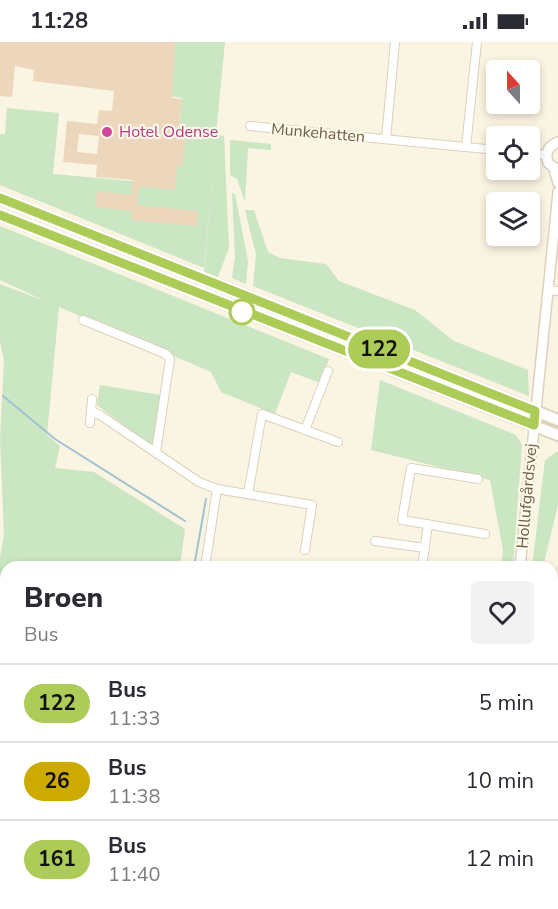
<!DOCTYPE html>
<meta charset="utf-8">
<style>
body{margin:0;font-family:"Nunito Sans",sans-serif;background:#f2f2f3;color:#2b2b33;height:100vh;display:flex;flex-direction:column;font-size:22px;white-space:nowrap}
*{box-sizing:border-box;margin:0}
p{font-size:20px;color:#7c7c81}
.icon{flex:none;width:33px;height:33px;fill:none;stroke:currentColor;stroke-width:2;stroke-linecap:round;stroke-linejoin:round}
.map{position:relative;flex:1;overflow:hidden}
.side{position:absolute;left:0px;top:519px;width:558px;height:348px;display:flex;flex-direction:column;background:#fff;border-radius:18px 18px 0 0;box-shadow:0 3px 9px #0003}
.side>*{flex:none}
.badge{padding:0 12px;border-radius:20px;font-size:21px;line-height:39px}
.needle{width:39px;rotate:339deg}
.fabs{position:absolute;left:486px;top:18px;display:grid;gap:12px}
.fabs a{display:grid;place-items:center;width:54px;height:54px;border-radius:6px;background:#fff;box-shadow:0 3px 9px #0003;font-size:30px}
.map>.badge{position:absolute;translate:-50% -50%;box-shadow:0 0 0 3px #fff}
.round{display:grid;place-items:center;flex:none;width:63px;height:63px;border-radius:6px;background:#f2f2f3}
.overview{display:flex;align-items:center;justify-content:space-between;height:102px;padding:0 24px}
h1{font-size:28px;font-weight:800;line-height:45px}
ul{padding:0;list-style:none}
li{display:flex;align-items:center;gap:18px;height:78px;padding:0 24px;border-top:2px solid #e1e1e2}
li div{flex:1}
li b{display:block;font-size:22px}
li em{font-style:normal}
li .badge{min-width:66px;font-weight:700;text-align:center}
.status{display:flex;justify-content:space-between;align-items:center;height:42px;padding:0 30px;background:#fff;direction:ltr}
.status svg{height:16px;fill:currentColor}
.map>svg:first-child{display:block}
.green{fill:#cbe6c2}
.lines{fill:none;stroke-linecap:round;stroke-linejoin:round}
.stream{stroke:#9fc2d2;stroke-width:2}
.building{fill:#edd7bc;fill-rule:evenodd}
.minor-casing{stroke:#ddd1be;stroke-width:10}
.tertiary-casing{stroke:#ddd1be;stroke-width:12}
.secondary-casing{stroke:#dfd1ba;stroke-width:14}
.minor{stroke:#fff;stroke-width:8}
.tertiary{stroke:#fff;stroke-width:9}
.secondary{stroke:#fff;stroke-width:10}
.line-casing{stroke:#fff;stroke-width:14}
.line{stroke:#adcb57;stroke-width:9}
.hotel-dot{fill:#d1479c;stroke:#fdf8e7;stroke-width:2}
.stop-dot{fill:#fff;stroke:#adcb57;stroke-width:3}
.labels{text-anchor:middle;dominant-baseline:central;stroke-width:4.5;stroke-linejoin:round;paint-order:stroke}
.hotel-label{font-size:16px;fill:#b23c85;stroke:#fdf8e7;text-anchor:start}
.street-label{font-size:16px;fill:#6f5d4b;stroke:#fdf8e7}
</style>
<div class="status"><b>11:28</b><svg viewBox="0 0 49 12"><path d="M0 12V9h3v3zM5 12V6h3v6zM10 12V3h3v9zM15 12V0h3v12zM26 1h20v11H26zM47 4h2v5h-2z"/></svg></div>
<div class="map">
<svg width="558" height="867" viewBox="0 0 558 867">
<rect width="100%" height="100%" fill="#faf4e2"/>
<!-- green -->
<path class="green" d="M174,0H225L216,92L224,94L229,206L218,235L204,230L216,97L204,226L0,143V92H5L7,66L59,71L53,132L142,140L176,123L182,56L169,54Z
M230,98L271,102V108L248,106L245,160L237,137L230,133Z
M232,151L235,152L248,219L246,242L232,236L235,214Z
M245,168H254L268,210L280,216L326,222L339,239L415,268L454,299L528,328L529,354L253,244L256,213Z
M0,184L329,317L320,341L291,330L275,372L221,350L211,330L59,265L47,393L60,404L55,426L94,430L185,487L180,525H6V821L0,819V515L4,492L0,398L4,318L0,300V242L45,259L0,238Z
M380,338L516,393L522,403L513,525H501L503,508L490,438L371,408Z
M100,343L161,353L154,400L149,402L97,363Z
M558,409V463L543,525H532L545,418Z"/>
<g class="lines">
<!-- stream -->
<path class="stream" d="M3,354L55,397L185,479
M194,525L206,457
M0,807L6,809
M0,816L6,818"/>
</g>
<!-- building -->
<path class="building" d="M0,0H175L172,56L182,57L179,87L186,88L183,124H177L175,148L139,144L137,163L198,169L197,184L131,178L132,169L95,165L97,149L131,153L133,138L96,135L97,123L63,120L67,79L97,82L99,68L112,69L114,49L33,39L34,28L15,24L12,55L0,54ZM79,92L99,94L97,112L77,110Z"/>
<g class="lines">
<!-- minor casing -->
<g class="minor-casing">
<path id="minor" d="M250,84L496,108
M386,97L395,0
M466,105L477,0
M530,111L546,113
M548,248L558,249
M83,278L166,312L170,317L156,410
M91,369L100,373L199,440L217,447L205,525
M90,381L92,357
M305,388L328,329
M478,437L411,426L402,478L485,492
M217,447L312,463L305,508
M248,452L262,372L338,400
M375,499L425,506
M422,525L428,482
M552,709H558
M552,771L553,765
M552,788L558,789
M344,867L345,861"/>
</g>
<!-- tertiary casing -->
<g class="tertiary-casing">
<path id="tertiary" d="M558,100C548,104 545,111 548,121L558,128
M554,127L558,141
M520,525L558,150
M488,867V861"/>
</g>
<!-- secondary casing -->
<g class="secondary-casing">
<path id="secondary" d="M0,156L558,378
M0,173L558,393"/>
</g>
<!-- minor -->
<use href="#minor" class="minor"/>
<!-- tertiary -->
<use href="#tertiary" class="tertiary"/>
<!-- secondary -->
<use href="#secondary" class="secondary"/>
</g>
<g class="lines">
<!-- line casing -->
<g class="line-casing">
<path id="line" d="M0,156L535,369L534,383L0,173"/>
</g>
<!-- line -->
<use href="#line" class="line"/>
</g>
<!-- markers -->
<circle class="hotel-dot" cx="107" cy="90" r="6"/>
<circle class="stop-dot" cx="242" cy="270" r="12"/>
<g class="labels">
<!-- hotel labels -->
<g class="hotel-label">
<text x="119" y="90">Hotel Odense</text>
</g>
<!-- street labels -->
<g class="street-label">
<text transform="translate(318 91) rotate(5)">Munkehatten</text>
<text transform="translate(527 454) rotate(-85)">Hollufgårdsvej</text>
</g>
</g>
</svg>
<div class="fabs">
<a><svg class="needle" viewBox="-14 -14 28 28"><path d="M0-13l5 13h-10z" fill="#e53935"/><path d="M0 13l5-13h-10z" fill="#7c7c81"/></svg></a>
<a><svg class="icon" aria-label="locate" viewBox="0 0 24 24"><circle cx="12" cy="12" r="6"/><path d="M12 2v4M12 18v4M2 12h4M18 12h4"/></svg></a>
<a><svg class="icon" aria-label="layers" viewBox="0 0 24 24"><path d="M12 4l9 5-9 5-9-5zM3 14l9 5 9-5"/></svg></a>
</div>
<b class="badge" style="left:379px;top:307px;background:#adcb57;color:#111">122</b>
<section class="side">
<div class="overview"><div><h1>Broen</h1><p>Bus</p></div><a class="round"><svg class="icon" aria-label="heart" viewBox="0 0 24 24"><path d="M12 20l-8-8c-3-5 5-10 8-4 3-6 11-1 8 4z"/></svg></a></div>
<ul>
<li><span class="badge" style="background:#adcb57;color:#111">122</span><div><b>Bus</b><p>11:33</p></div><em>5 min</em></li>
<li><span class="badge" style="background:#ca0;color:#111">26</span><div><b>Bus</b><p>11:38</p></div><em>10 min</em></li>
<li><span class="badge" style="background:#adcb57;color:#111">161</span><div><b>Bus</b><p>11:40</p></div><em>12 min</em></li>
</ul>
</section>
</div>
